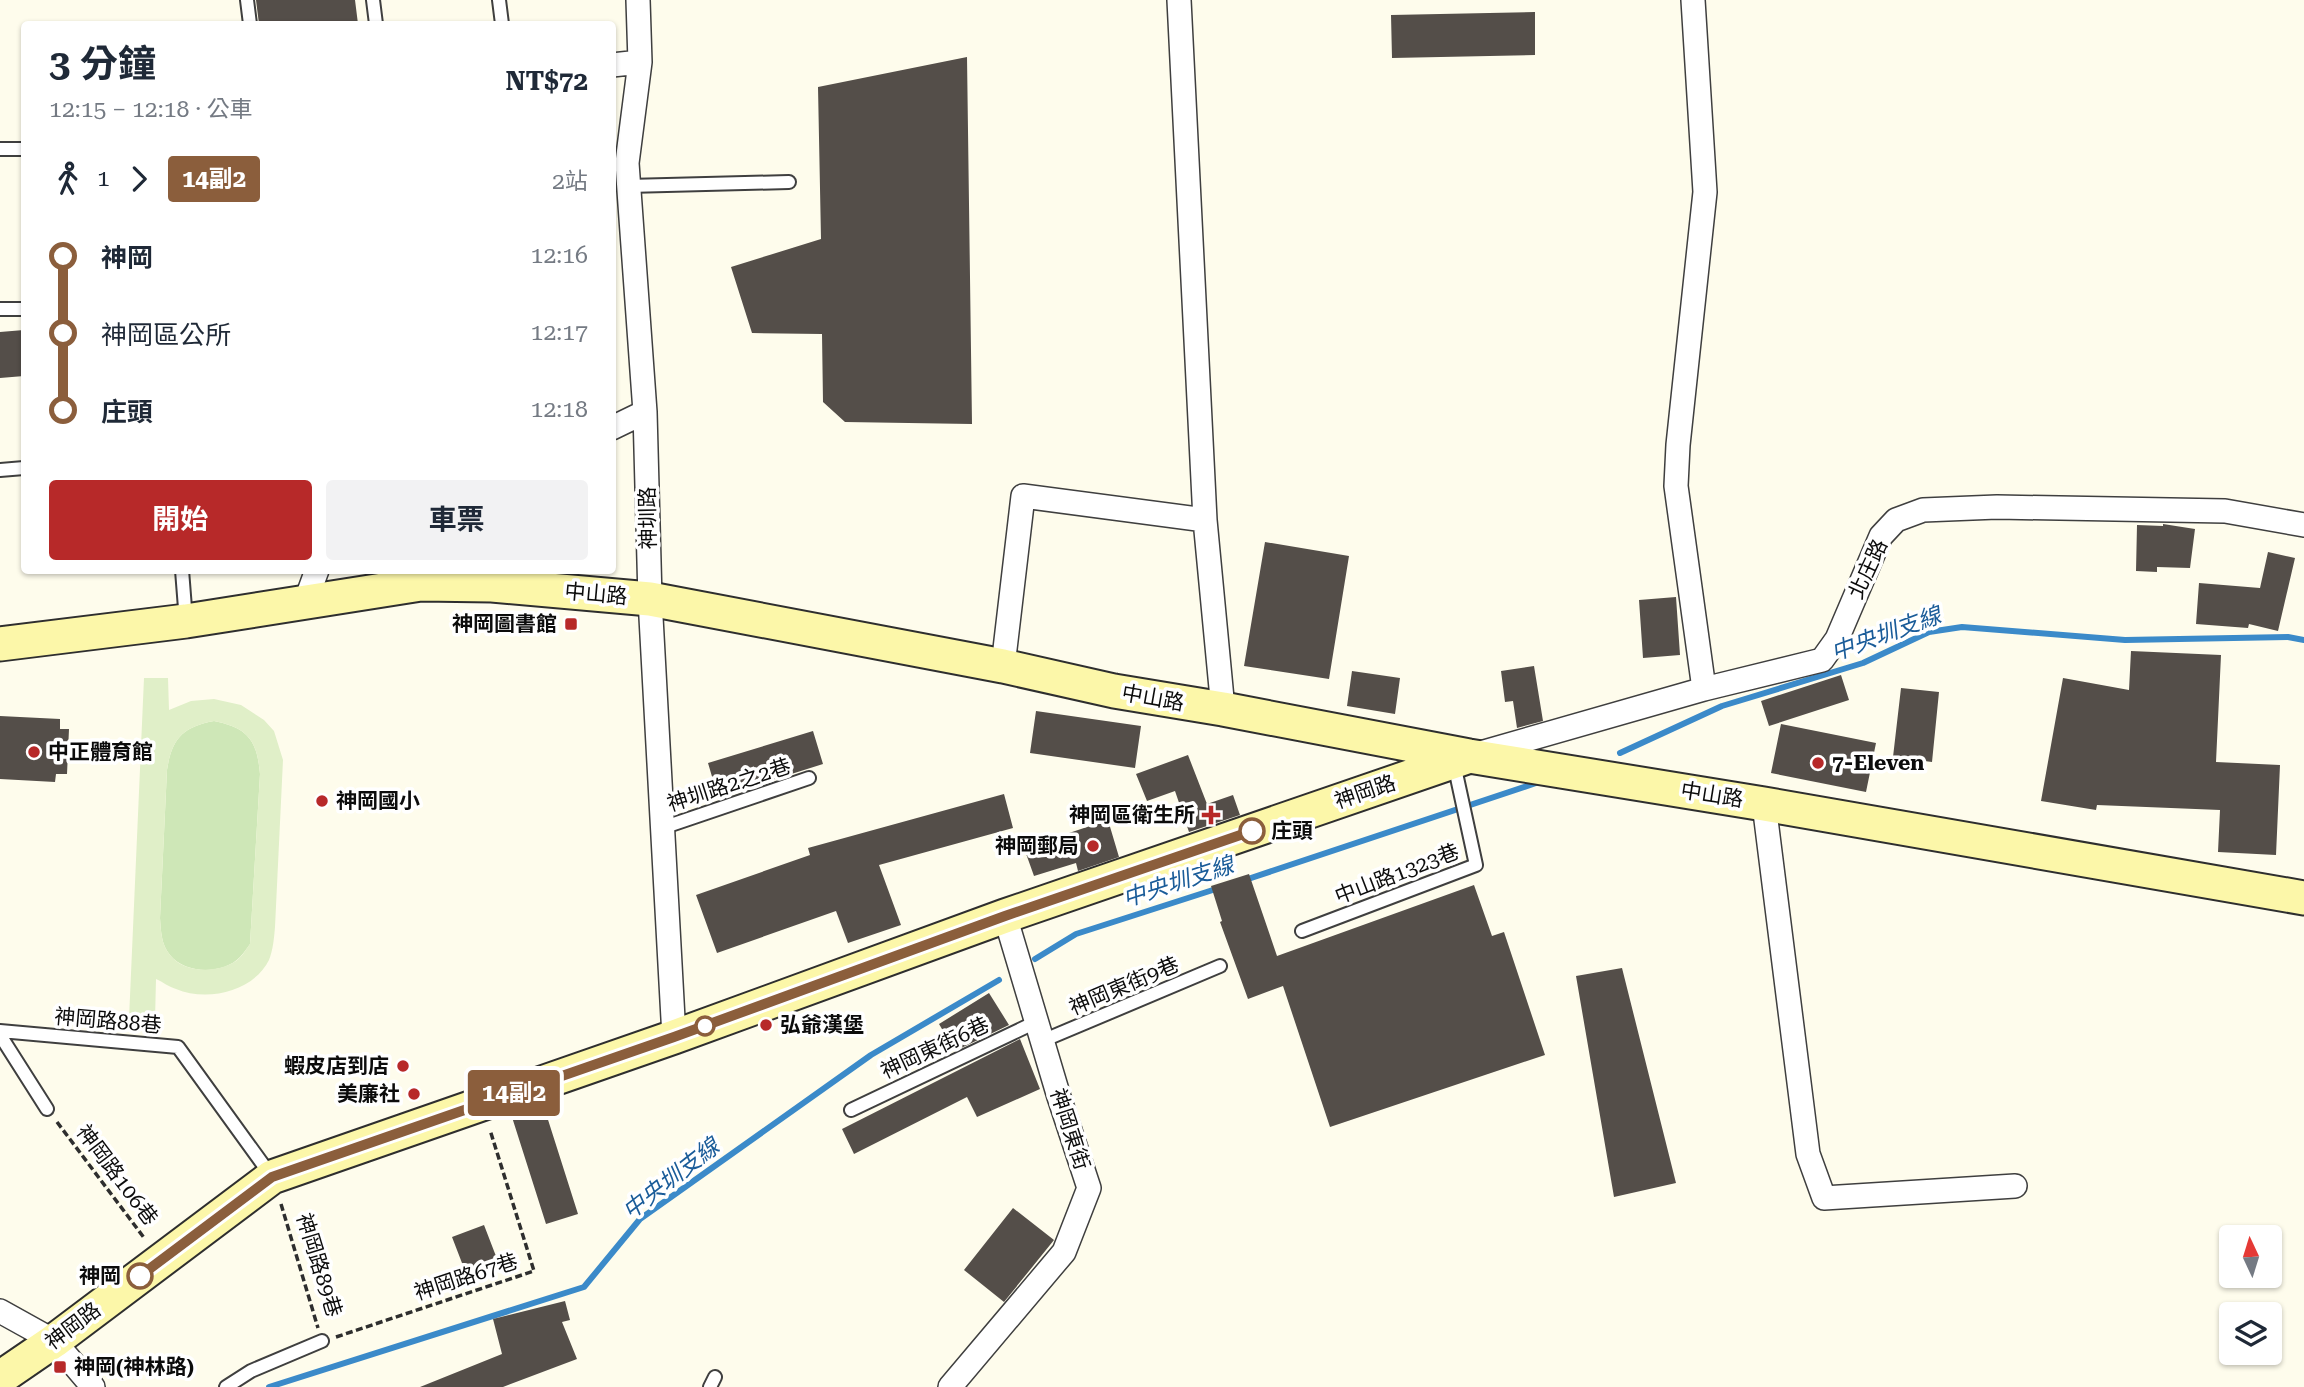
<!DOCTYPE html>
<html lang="zh-TW">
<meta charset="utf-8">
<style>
body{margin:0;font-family:"Roboto Serif","Noto Sans TC",serif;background:#f2f2f3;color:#1f2937;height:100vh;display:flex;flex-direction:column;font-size:26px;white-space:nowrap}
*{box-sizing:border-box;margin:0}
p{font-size:23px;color:#747a83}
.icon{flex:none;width:38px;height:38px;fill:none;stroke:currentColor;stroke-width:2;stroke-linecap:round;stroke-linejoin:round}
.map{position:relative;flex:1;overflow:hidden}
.drawer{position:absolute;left:21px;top:21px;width:595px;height:553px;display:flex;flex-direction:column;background:#fff;border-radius:7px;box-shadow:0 2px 5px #0004}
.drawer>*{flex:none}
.badge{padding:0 14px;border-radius:5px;font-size:24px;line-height:46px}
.needle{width:46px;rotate:356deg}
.controls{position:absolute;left:2219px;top:1225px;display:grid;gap:14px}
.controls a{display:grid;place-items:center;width:63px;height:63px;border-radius:7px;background:#fff;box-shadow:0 2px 5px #0004;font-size:35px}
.map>.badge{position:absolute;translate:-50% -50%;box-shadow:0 0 0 4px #fff}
.legs{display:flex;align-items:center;gap:10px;height:77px;padding:0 28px;font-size:23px}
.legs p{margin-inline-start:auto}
.summary{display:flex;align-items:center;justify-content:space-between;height:119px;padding:0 28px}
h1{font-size:38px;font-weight:700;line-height:52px}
.button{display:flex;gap:14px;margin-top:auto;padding:14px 28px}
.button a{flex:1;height:80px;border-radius:7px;background:#b72929;color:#fff;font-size:28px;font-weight:700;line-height:80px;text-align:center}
.button a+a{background:#f2f2f3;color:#1f2937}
ul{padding:0 28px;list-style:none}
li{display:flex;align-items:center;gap:24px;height:77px;font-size:26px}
li i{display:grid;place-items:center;width:10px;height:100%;margin:0 9px;background:currentColor}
li i::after{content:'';width:18px;height:18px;margin:-9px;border:5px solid;border-radius:50%;background:#fff}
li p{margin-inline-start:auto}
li:first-child i{background:linear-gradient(#0000 50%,currentColor 0)}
li:last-child i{background:linear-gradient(currentColor 50%,#0000 0)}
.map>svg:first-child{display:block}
.green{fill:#cee7b7}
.pitch{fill:#e0efc8;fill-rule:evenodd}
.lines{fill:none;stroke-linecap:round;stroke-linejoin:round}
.stream{stroke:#3b8ac9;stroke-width:6}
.building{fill:#544e49}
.lane-casing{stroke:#3f3f3f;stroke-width:16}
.street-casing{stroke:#3f3f3f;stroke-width:26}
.secondary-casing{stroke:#2e2e2e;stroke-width:37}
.path{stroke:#2e2e2e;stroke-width:3.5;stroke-dasharray:7 3.5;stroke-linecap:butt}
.lane{stroke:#fff;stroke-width:12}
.street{stroke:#fff;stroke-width:23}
.secondary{stroke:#fcf7a9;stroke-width:33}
.line-1-casing{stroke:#fff;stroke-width:16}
.line-1{stroke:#8b5e3c;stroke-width:10}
.poi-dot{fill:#b72929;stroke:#fff;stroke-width:2.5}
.stop-1-dot{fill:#fff;stroke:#8b5e3c;stroke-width:3.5}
.labels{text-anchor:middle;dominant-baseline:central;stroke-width:7;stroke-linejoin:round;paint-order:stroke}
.street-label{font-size:21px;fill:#0c0c0c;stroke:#fff}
.poi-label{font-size:21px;font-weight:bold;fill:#0c0c0c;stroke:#fff;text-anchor:end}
.stop-label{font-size:21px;font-weight:bold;fill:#0c0c0c;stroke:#fff;text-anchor:start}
.water-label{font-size:23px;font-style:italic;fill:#1a5c99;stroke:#fff}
</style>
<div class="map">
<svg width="2304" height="1387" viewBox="0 0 2304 1387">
<rect width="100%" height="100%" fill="#fefcec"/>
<!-- green -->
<path class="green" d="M214,721C248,728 257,740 260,774L250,944C247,948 244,953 240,957C223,975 185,974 170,955C161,944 161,931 160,918L167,770C172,738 183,727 214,721Z"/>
<!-- pitch -->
<path class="pitch" d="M144,678H168L169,710L191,701L214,699L241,705L264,720L274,731L283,760L275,927C274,939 273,950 269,960C253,992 207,1002 176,989C169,987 163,982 156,979L155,1021L129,1019ZM214,721C248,728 257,740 260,774L250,944C246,949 242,957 236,961C217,973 185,974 170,955C161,944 161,931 160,918L167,770C172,738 183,727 214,721Z"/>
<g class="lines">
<!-- stream -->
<path class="stream" d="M1620,753L1722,706L1863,663L1929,632L1962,627L2125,640L2288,637L2304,640
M1242,881L1536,783
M1035,959L1076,934L1219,888
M269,1387L584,1287L640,1219L871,1055L999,980"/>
</g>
<!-- building -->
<path class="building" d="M256,0H355L358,24H259Z
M1535,12V55L1392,58L1391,15Z
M967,57L972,424L845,422L823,402L822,334L752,333L731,267L821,239L818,87Z
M24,330V376L0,378V332Z
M2163,524L2195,529L2190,568L2157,567V572L2136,571L2137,525L2163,526Z
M1265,542L1349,556L1329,679L1244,666Z
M2268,552L2295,558L2278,631L2249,624L2248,628L2196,624L2199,583L2260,588Z
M1676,597L1680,655L1643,658L1639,600Z
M2131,651L2221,655L2216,762L2280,765L2276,855L2218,852L2220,810L2097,805L2096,810L2041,801L2063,678L2129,690Z
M1534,666L1543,721L1517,728L1513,701L1505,702L1501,671Z
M1352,671L1400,678L1395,714L1347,706Z
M1841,675L1849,700L1769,726L1761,701Z
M1901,688L1939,692L1932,762L1893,757Z
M1036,711L1141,726L1135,768L1030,753Z
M0,716L60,719V729H69L67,774H56L55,782L0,779Z
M1781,724L1876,743L1866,792L1771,773Z
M813,731L823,764L718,797L708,763Z
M1188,755L1207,804L1233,795L1240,815L1189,832L1175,791L1147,801L1136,774Z
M1004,794L1013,828L879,865L901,925L848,943L836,911L717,953L696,895L810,855L808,848Z
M1108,820L1119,857L1078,871L1076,863L1034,876L1024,848Z
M1249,874L1277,956L1474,885L1492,936L1504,932L1545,1055L1330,1127L1283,986L1248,999L1220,922L1222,921L1211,886Z
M1622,968L1676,1183L1614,1197L1576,976Z
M989,993L1009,1025L955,1051L939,1024Z
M1020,1039L1040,1089L977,1117L967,1097L854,1154L842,1129Z
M543,1104L578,1214L546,1224L511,1114Z
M1013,1208L1054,1240L1004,1302L964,1270Z
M484,1225L499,1264L467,1276L452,1237Z
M565,1301L570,1320L562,1322L577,1359L503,1387H420L502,1354L493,1319Z"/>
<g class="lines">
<!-- lane casing -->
<g class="lane-casing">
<path id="lane" d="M247,0L250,24
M373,0L376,24
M499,0L502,24
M0,149H24
M628,186L789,182
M0,309H24
M0,470L24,468
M182,570L186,621
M662,828L809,778
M1302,931L1476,865L1456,773L1462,765
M0,1031L178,1047L272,1177
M0,1035L47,1109
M1042,1041L1220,966
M851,1110L1036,1022
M226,1387L251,1371L322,1341
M710,1387L715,1377"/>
</g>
<!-- street casing -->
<g class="street-casing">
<path id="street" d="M638,0L640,62L627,163L645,412L650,599L674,1037
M1179,0L1205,520L1223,709
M1693,0L1705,192L1678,445L1676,486L1704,689
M612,65L640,62
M612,428L645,412
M305,603L317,570
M1003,666L1023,496L1205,520
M1477,754L1704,689L1822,660L1837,639L1881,536L1896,520L1923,510L1997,507L2225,511L2304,525
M1764,804L1808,1154L1824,1198L2015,1186
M0,1311L54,1341L93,1387
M950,1387L1064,1252L1089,1188L1059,1097L1005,916"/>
</g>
<!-- secondary casing -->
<g class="secondary-casing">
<path id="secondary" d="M0,644L186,621L421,584L492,585L650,599L1003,666L1114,691L1223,709L1469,756L1764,804L2304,898
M0,1378L54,1341L272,1177L674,1037L1005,916L1467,757"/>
</g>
<!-- path -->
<path class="path" d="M57,1122L145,1239
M281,1204L318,1328
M336,1337L534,1271L490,1130"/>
<!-- lane -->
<use href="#lane" class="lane"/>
<!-- street -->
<use href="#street" class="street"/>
<!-- secondary -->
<use href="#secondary" class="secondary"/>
</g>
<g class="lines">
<!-- line-1 casing -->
<g class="line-1-casing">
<path id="line-1" d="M140,1276L272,1177L674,1037L1005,916L1252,831"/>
</g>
<!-- line-1 -->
<use href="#line-1" class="line-1"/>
</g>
<!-- markers -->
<g class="poi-dot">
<rect x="564" y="617" width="14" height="14" rx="3.5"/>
<circle cx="34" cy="752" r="7"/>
<circle cx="1818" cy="763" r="7"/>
<circle cx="322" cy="801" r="7"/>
<path d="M1207.5 804.5h7v7h7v7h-7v7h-7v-7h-7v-7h7z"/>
<circle cx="1093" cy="846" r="7"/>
<circle cx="766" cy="1025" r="7"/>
<circle cx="403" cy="1066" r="7"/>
<circle cx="414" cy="1094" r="7"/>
<rect x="53" y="1360" width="14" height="14" rx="3.5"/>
</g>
<g class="stop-1-dot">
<circle cx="1252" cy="831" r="12"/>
<circle cx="705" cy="1026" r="9"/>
<circle cx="140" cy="1276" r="12"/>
</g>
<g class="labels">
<!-- street labels -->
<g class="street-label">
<text transform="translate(648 518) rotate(-91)">神圳路</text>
<text transform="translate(1868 569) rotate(-65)">北庄路</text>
<text transform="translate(596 594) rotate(5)">中山路</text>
<text transform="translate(1153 698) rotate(10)">中山路</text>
<text transform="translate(729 785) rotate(-18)">神圳路2之2巷</text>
<text transform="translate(1365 792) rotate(-19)">神岡路</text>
<text transform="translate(1712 795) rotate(9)">中山路</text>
<text transform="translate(1397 874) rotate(-21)">中山路1323巷</text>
<text transform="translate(1124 986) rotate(-23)">神岡東街9巷</text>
<text transform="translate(108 1021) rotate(5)">神岡路88巷</text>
<text transform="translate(935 1048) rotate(-25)">神岡東街6巷</text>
<text transform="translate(1070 1129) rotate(72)">神岡東街</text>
<text transform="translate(117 1175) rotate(53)">神岡路106巷</text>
<text transform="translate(319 1265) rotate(73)">神岡路89巷</text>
<text transform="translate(466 1277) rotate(-18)">神岡路67巷</text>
<text transform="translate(73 1326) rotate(-37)">神岡路</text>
</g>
<!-- poi labels -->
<g class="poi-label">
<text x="557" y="624">神岡圖書館</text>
<text x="48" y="752" text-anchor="start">中正體育館</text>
<text x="1832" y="763" text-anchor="start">7-Eleven</text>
<text x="336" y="801" text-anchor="start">神岡國小</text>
<text x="1195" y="815">神岡區衛生所</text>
<text x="1079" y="846">神岡郵局</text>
<text x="780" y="1025" text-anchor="start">弘爺漢堡</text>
<text x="389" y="1066">蝦皮店到店</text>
<text x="400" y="1094">美廉社</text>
<text x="74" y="1367" text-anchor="start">神岡(神林路)</text>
</g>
<!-- stop labels -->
<g class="stop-label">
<text x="1271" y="831">庄頭</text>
<text x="121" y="1276" text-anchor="end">神岡</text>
</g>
<!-- water labels -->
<g class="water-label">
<text transform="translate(1886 634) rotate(-20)">中央圳支線</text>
<text transform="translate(1178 882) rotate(-18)">中央圳支線</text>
<text transform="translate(671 1179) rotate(-38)">中央圳支線</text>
</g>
</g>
</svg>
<div class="controls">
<a><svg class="needle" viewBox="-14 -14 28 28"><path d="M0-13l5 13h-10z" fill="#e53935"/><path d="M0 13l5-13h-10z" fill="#747a83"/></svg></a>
<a><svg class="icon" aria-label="layers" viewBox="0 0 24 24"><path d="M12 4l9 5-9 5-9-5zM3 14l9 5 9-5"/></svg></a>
</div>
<b class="badge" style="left:514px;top:1093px;background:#8b5e3c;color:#fff">14副2</b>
<section class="drawer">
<div class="summary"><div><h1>3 分鐘</h1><p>12:15 – 12:18 · 公車</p></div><b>NT$72</b></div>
<div class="legs"><svg class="icon" aria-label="walk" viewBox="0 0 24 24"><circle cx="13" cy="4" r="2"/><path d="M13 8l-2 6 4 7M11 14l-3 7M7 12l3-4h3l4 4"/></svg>1<svg class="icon" aria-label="forward" viewBox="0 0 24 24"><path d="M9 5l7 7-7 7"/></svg><b class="badge" style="background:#8b5e3c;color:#fff">14副2</b><p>2站</p></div>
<ul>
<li><i style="color:#8b5e3c"></i><b>神岡</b><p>12:16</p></li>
<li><i style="color:#8b5e3c"></i><span>神岡區公所</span><p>12:17</p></li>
<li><i style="color:#8b5e3c"></i><b>庄頭</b><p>12:18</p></li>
</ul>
<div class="button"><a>開始</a><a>車票</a></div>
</section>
</div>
